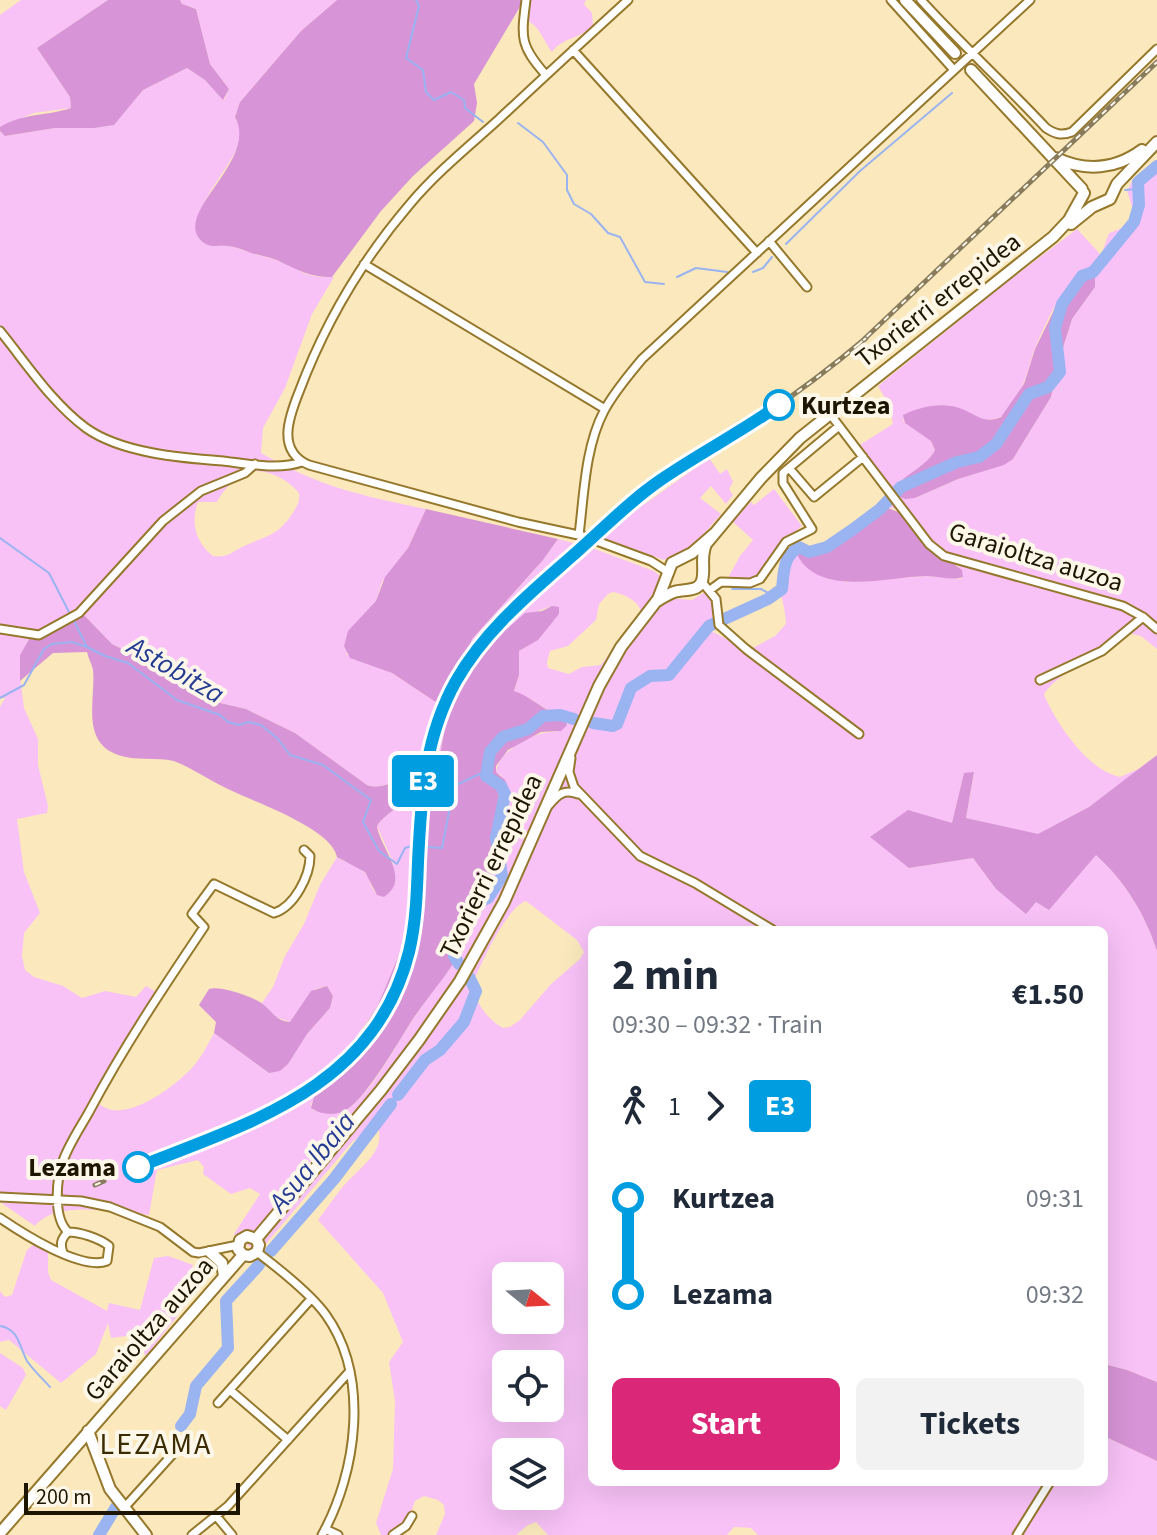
<!DOCTYPE html>
<meta charset="utf-8">
<style>
body{margin:0;font-family:"Source Sans 3",sans-serif;background:#f2f2f3;color:#1f2937;height:100vh;display:flex;flex-direction:column;font-size:30px;white-space:nowrap}
*{box-sizing:border-box;margin:0}
p{font-size:26px;color:#747a83}
.icon{flex:none;width:44px;height:44px;fill:none;stroke:currentColor;stroke-width:2;stroke-linecap:round;stroke-linejoin:round}
.map{position:relative;flex:1;overflow:hidden}
.details{position:absolute;left:588px;top:926px;width:520px;height:560px;display:flex;flex-direction:column;background:#fff;border-radius:12px;box-shadow:0 8px 32px #0002}
.details>*{flex:none}
.badge{padding:0 16px;border-radius:6px;font-size:28px;line-height:52px}
.needle{width:52px;rotate:108deg}
.tools{position:absolute;left:492px;top:1262px;display:grid;gap:16px}
.tools a{display:grid;place-items:center;width:72px;height:72px;border-radius:12px;background:#fff;box-shadow:0 8px 32px #0002;font-size:40px}
.scale{position:absolute;left:24px;bottom:20px;width:216px;box-sizing:border-box;padding-left:8px;border:4px solid #1e1501;border-top:0;font-size:22px;line-height:28px;white-space:nowrap;color:#1e1501;-webkit-text-stroke:6px #fdf7e9;paint-order:stroke}
.map>.badge{position:absolute;translate:-50% -50%;box-shadow:0 0 0 4px #fff}
.legs{display:flex;align-items:center;gap:12px;height:88px;padding:0 24px;font-size:26px}
.legs p{margin-inline-start:auto}
.overview{display:flex;align-items:center;justify-content:space-between;height:136px;padding:0 24px}
h1{font-size:44px;font-weight:700;line-height:60px}
.action{display:flex;gap:16px;margin-top:auto;padding:16px 24px}
.action a{flex:1;height:92px;border-radius:12px;background:#db2777;color:#fff;font-size:32px;font-weight:700;line-height:92px;text-align:center}
.action a+a{background:#f2f2f3;color:#1f2937}
ul{padding:0 24px;list-style:none}
li{display:flex;align-items:center;gap:28px;height:96px;font-size:30px}
li i{display:grid;place-items:center;width:12px;height:100%;margin:0 10px;background:currentColor}
li i::after{content:'';width:20px;height:20px;margin:-10px;border:6px solid;border-radius:50%;background:#fff}
li p{margin-inline-start:auto}
li:first-child i{background:linear-gradient(#0000 50%,currentColor 0)}
li:last-child i{background:linear-gradient(currentColor 50%,#0000 0)}
.map>svg:first-child{display:block}
.green{fill:#f8c2f7;fill-rule:evenodd}
.forest{fill:#d794d6}
.lines{fill:none;stroke-linecap:round;stroke-linejoin:round}
.stream{stroke:#9ab3f1;stroke-width:2}
.river{stroke:#9ab3f1;stroke-width:12}
.street-casing{stroke:#95782c;stroke-width:11}
.secondary-casing{stroke:#95782c;stroke-width:14}
.street{stroke:#fff;stroke-width:7}
.secondary{stroke:#fff;stroke-width:10}
.rail-casing{stroke:#897c5c;stroke-width:5}
.rail{stroke:#fdf7e9;stroke-width:2;stroke-dasharray:6;stroke-linecap:butt}
.line-1-casing{stroke:#fff;stroke-width:18}
.line-1{stroke:#009de0;stroke-width:12}
.stop-1-dot{fill:#fff;stroke:#009de0;stroke-width:4}
.labels{text-anchor:middle;dominant-baseline:central;stroke-width:8;stroke-linejoin:round;paint-order:stroke}
.street-label{font-size:26px;fill:#1e1501;stroke:#fdf7e9}
.stop-label{font-size:26px;font-weight:bold;fill:#1e1501;stroke:#fdf7e9;text-anchor:start}
.water-label{font-size:28px;font-style:italic;fill:#233b93;stroke:#fdf7e9}
.quarter-label{font-size:30px;letter-spacing:2px;fill:#3c2c02;stroke:#fdf7e9}
</style>
<div class="map">
<svg width="1157" height="1535" viewBox="0 0 1157 1535">
<rect width="100%" height="100%" fill="#fbe9bd"/>
<!-- green -->
<path class="green" d="M21,0H108L37,48L70,97L71,108L34,113L0,127V15Z
M180,0H337L301,31L240,102L235,117C238,122 242,128 241,134C241,163 167,226 211,245C216,247 223,245 229,246C237,247 245,251 252,253C260,256 268,257 276,260C303,269 300,278 334,277L312,314L285,388L263,428L261,453C320,487 359,495 426,509L408,548L382,582L376,601L346,654L392,673L443,707L446,724L436,774L428,789L426,809L423,885L416,895L408,933L378,1005L311,1104L313,1110C325,1114 338,1115 349,1108C374,1089 396,1044 414,1018C429,994 449,973 463,947C477,921 486,889 494,861C498,847 503,832 502,818C502,803 498,792 502,776L496,772C498,751 536,730 557,732L564,719C546,711 533,697 514,692L519,675V651L537,640L559,614L552,606L538,611L484,649L467,656L472,639L543,560L558,539L592,548L654,571L660,576L665,598L692,600L705,592C715,604 716,617 706,628L737,645L753,648L775,636L786,624C785,593 767,577 795,550L805,564L846,582L927,576L961,579L963,577L958,565L946,558L899,510L880,505L892,493L915,498L958,479L1013,459L1051,397L1058,364L1072,319L1095,287V277L1088,272C1069,282 1058,300 1048,319C1042,332 1035,346 1031,360C1024,383 1012,429 979,418L902,420L931,441L935,450L929,460L891,493L858,446L893,424L889,405L878,386L1002,286L1077,229L1101,255L1109,233C1137,223 1136,217 1127,191L1132,181L1157,160V649L1141,636L1128,633C1110,645 1052,677 1044,695C1057,724 1087,770 1120,777L1143,767L1089,807L1038,835L966,818L974,773H964L952,824L909,868L973,858L996,889L1036,902L1049,909L1096,854C1124,881 1146,915 1157,951V1382L1127,1370L1104,1364V930H592V1482H1104V1436L1157,1461V1535H758L751,1528L734,1527L727,1535H548L536,1522L528,1525L516,1535H436L445,1514L444,1505L438,1500L424,1496L415,1501L407,1524L398,1535H381L376,1523L393,1469L395,1401L389,1362L403,1342L383,1293L318,1220C326,1209 333,1199 341,1189C354,1172 387,1152 378,1128H369L352,1142L258,1253L234,1234L260,1194L250,1188L231,1194L203,1174L204,1167L198,1160L157,1170L149,1215C117,1213 57,1199 35,1226L0,1202V707L5,698L0,697V131L6,136L55,128L109,126L114,124L143,90L187,68L205,80L224,100L229,89L210,64L196,9L182,4ZM257,471C274,472 289,481 299,493C300,501 298,504 294,511C278,537 267,535 242,547C231,553 226,558 213,556C196,543 190,522 198,502H217C225,486 240,473 257,471ZM613,592C624,594 639,601 641,612L601,665L582,667L569,674L548,668L547,662L550,651L568,646L596,620L599,604L608,594ZM79,610L112,644L132,653L161,674L190,684L216,702L246,709L295,733L367,785C383,791 397,776 412,781C412,803 387,810 377,826L392,860L395,879L384,897C370,894 373,883 365,873C359,865 345,863 337,857L320,885L304,924L285,956L273,987L262,1003L276,1017L290,1022L315,989L327,986L333,996L330,1008L307,1034L284,1068L269,1073L214,1033C207,1046 200,1060 190,1070C173,1087 137,1114 112,1110C106,1109 101,1105 95,1102L112,1073L129,1034L156,992L146,986L136,997L105,991L82,998L63,986L34,977L25,970L22,956L24,933L40,913L24,872L17,819L47,813L48,806L38,765V739L24,708L20,677L31,637L51,634ZM526,901L577,940L584,952L580,959L551,984L520,1020L510,1027L503,1028C488,1020 476,1003 472,986C479,967 507,906 526,901ZM506,1276H550V1320H506ZM506,1364H550V1408H506ZM506,1452H550V1496H506Z
M528,0H586L584,4L592,13L593,25C582,39 562,37 552,52C542,39 541,26 524,19Z
M709,458L720,474L727,469L733,482L729,489L733,495L726,504L711,486L700,498L721,514L690,550L664,560L601,537L639,502L645,504Z
M774,489L802,526C796,531 788,536 782,542C762,562 767,584 731,580L728,578L740,556L753,540L732,521L751,502L754,505Z
M38,1241L48,1250V1272L51,1280L107,1311L109,1303L140,1310L154,1258L168,1256L193,1265L185,1291L196,1292L146,1356L134,1335L111,1338L108,1323L96,1354L61,1383L9,1340L0,1342V1291L5,1297L12,1295L27,1250Z
M0,1353L23,1368L26,1375L6,1410L0,1406Z"/>
<!-- forest -->
<path class="forest" d="M108,0H180L182,4L196,9L210,64L229,89L223,100L205,80L187,68L143,90L114,125L94,128H55L5,136L0,131V127C23,113 47,116 71,108L70,97L37,48Z
M337,0H524L474,84L477,103L474,121L413,176L381,211L332,277C310,277 300,271 281,262C272,257 261,256 251,253C244,250 236,247 228,246C220,245 211,248 204,243C167,215 260,162 235,117L240,102L301,31Z
M1086,271L1095,277V287L1072,319L1058,364L1051,397L1013,459L1004,465L958,479L915,498L905,499L891,493C902,474 925,469 935,450L931,441L905,423L903,415C919,407 942,402 959,408C975,413 983,425 1001,417L1024,384L1035,349L1058,302L1074,280Z
M880,505L914,518L946,558L962,570L963,577C952,581 938,576 926,576C887,577 814,599 795,550C807,545 816,547 827,545C847,540 865,518 880,505Z
M426,509L558,539L543,560L472,639L467,655L484,649L525,613L542,611L552,606L559,607V614L538,640L519,651V675L514,691C532,697 545,711 564,719L567,725L561,731L541,732L508,750L496,766V772L505,780L508,787L498,792C508,841 485,895 466,940C454,968 432,991 415,1016C400,1038 368,1097 346,1110C335,1116 321,1115 311,1108L314,1097L334,1074L378,1005L408,933L416,895L423,885L426,809L428,789L436,774L446,724L443,707L392,673L350,658L344,646L348,631L376,601L385,577L408,548Z
M79,610L112,644L141,658L161,674L190,684L216,702L246,709L295,733L367,785C383,791 397,777 412,781C412,804 387,810 377,826C380,848 412,879 384,897L377,895L365,872L337,857C331,827 250,801 224,787C207,779 192,768 174,761C156,757 135,761 118,755C80,742 96,698 93,670C92,664 88,658 87,652L53,653L20,681V655L31,636L52,634Z
M1157,755V951C1146,916 1125,881 1096,855L1049,910L1036,902L1026,914L996,889L973,858L909,868L870,837L908,810L952,823L964,773L974,772L966,818L1038,834L1089,807Z
M327,986L333,996L330,1008L307,1034L288,1064L280,1071L269,1073L214,1033L216,1022L199,1005L209,989C220,985 255,997 264,1005C273,1013 277,1021 290,1022L311,991Z
M1104,1364L1127,1370L1157,1382V1461L1104,1436Z"/>
<g class="lines">
<!-- stream -->
<path class="stream" d="M416,0L419,6L406,58L423,70L426,92L434,100L451,92L464,100L465,108L483,122
M518,123L543,142L567,175V190L574,204L591,214L608,233L620,237L645,282L664,284
M1125,190L1137,189
M786,244L860,171L952,93
M753,272L763,268L772,257
M677,277L696,268L727,272
M0,538L49,573L70,614
M732,589H761L774,596
M73,619L87,647L105,656L128,663L177,700L220,715L228,722L239,725L248,722L261,725L278,739L290,755L323,765L371,800L363,822L379,851L397,864L405,848L412,846L442,848L454,786L486,771
M0,698L24,685L44,649L52,644L72,642L87,647
M0,1326C19,1329 19,1346 27,1361C33,1370 43,1379 50,1387"/>
<!-- river -->
<path class="river" d="M593,723L613,726L617,724L631,688L650,676L669,675L709,626L768,599L782,589C784,571 783,557 799,547L809,552L827,547L852,530L880,509L901,487L957,462L979,457L996,444L1029,394L1048,387L1060,372L1055,328L1062,304L1082,276L1093,272L1134,222L1139,205L1138,182L1157,166
M459,964L454,956L472,906L488,898L502,876L496,838L505,794L501,786L486,776L490,752L503,737L528,729L543,716L560,715L574,719
M398,1095L425,1060L440,1050L464,1022L476,991L469,977
M271,1251L334,1179L391,1104
M181,1426L190,1414L196,1386L228,1348L226,1301L259,1265
M99,1535L116,1507"/>
<!-- street casing -->
<g class="street-casing">
<path id="street" d="M526,0C521,38 520,46 546,75
M628,0C584,40 541,80 498,120C468,147 436,173 410,204C362,260 325,323 299,392C289,417 276,451 309,465L518,522L583,536L651,561L668,572
M891,0L954,70
M921,0C961,44 1005,84 1046,128C1055,134 1061,136 1072,132L1157,49
M573,50L757,253
M769,241L807,287
M364,264L605,409
M0,331C26,363 52,403 86,428C121,453 181,458 223,461C247,464 279,470 302,462
M830,414L929,544L944,556L1123,606L1143,617L1157,629
M789,468L814,497L863,457
M579,535C584,495 585,447 604,411C614,392 628,376 642,359L1030,0
M702,582L716,599L719,625L746,649L859,734
M710,590L721,582L750,583L760,579L786,542L812,529L783,483V473L839,426
M0,629L39,635L79,613L163,521L201,491L245,473L255,464
M1040,680L1102,651L1143,617
M571,758L569,772L574,787L640,856L695,883L773,930
M549,805C558,794 564,789 578,794
M0,1197L81,1201L110,1207L160,1227L193,1252L199,1253L238,1245
M0,1218C22,1233 81,1271 107,1261L109,1246C99,1238 80,1232 68,1232C61,1239 60,1244 63,1253
M68,1232C53,1218 56,1180 63,1161C69,1144 80,1128 89,1112C123,1048 163,988 204,927L192,914L214,884L274,913C294,907 310,876 310,856L304,850
M257,1252C278,1268 311,1294 326,1315C370,1377 357,1472 322,1535
M230,1390L288,1440
M218,1403L311,1299
M124,1508L180,1446
M217,1517L232,1535
M325,1529L338,1535
M192,1535L228,1506L349,1372
M393,1535L406,1526L412,1516
M1017,1535L1050,1482"/>
</g>
<!-- secondary casing -->
<g class="secondary-casing">
<path id="secondary" d="M905,0L955,53
M971,70L1082,189
M1056,158C1086,172 1116,169 1142,150
M1071,224L1092,207L1110,199L1117,184L1157,142
M657,601C662,598 668,594 674,592C685,588 702,594 703,575C704,563 701,556 706,544L761,478L800,438L1053,237L1069,220L1084,193
M256,1239L381,1090L419,1040L460,981L504,902L599,686L621,647L658,599L672,563L692,553L715,533
M210,1252L222,1263L224,1276
M243,1255L238,1249L240,1240L247,1236L256,1239
M243,1255L250,1256L257,1252L259,1245L256,1239
M88,1431L110,1489L146,1535
M0,1533L243,1255"/>
</g>
<!-- street -->
<use href="#street" class="street"/>
<!-- secondary -->
<use href="#secondary" class="secondary"/>
<!-- rail casing -->
<g class="rail-casing">
<path id="rail" d="M858,345L1157,62
M126,1173C246,1122 376,1094 410,947C418,914 417,879 419,845C421,776 432,713 472,656C499,618 535,587 570,557C598,534 622,507 652,486C681,465 714,448 744,428C787,401 827,371 866,338
M95,1185L104,1181"/>
</g>
<!-- rail -->
<use href="#rail" class="rail"/>
</g>
<g class="lines">
<!-- line-1 casing -->
<g class="line-1-casing">
<path id="line-1" d="M138,1167C252,1122 375,1087 409,952C416,923 417,893 418,862C421,799 424,738 456,681C486,628 534,590 579,550C606,526 631,500 662,479C700,453 741,432 779,405"/>
</g>
<!-- line-1 -->
<use href="#line-1" class="line-1"/>
</g>
<!-- markers -->
<g class="stop-1-dot">
<circle cx="779" cy="405" r="14"/>
<circle cx="138" cy="1167" r="14"/>
</g>
<g class="labels">
<!-- street labels -->
<g class="street-label">
<text transform="translate(938 300) rotate(-38)">Txorierri errepidea</text>
<text transform="translate(1036 557) rotate(17)">Garaioltza auzoa</text>
<text transform="translate(491 866) rotate(-64)">Txorierri errepidea</text>
<text transform="translate(149 1329) rotate(-49)">Garaioltza auzoa</text>
</g>
<!-- stop labels -->
<g class="stop-label">
<text x="801" y="405">Kurtzea</text>
<text x="116" y="1167" text-anchor="end">Lezama</text>
</g>
<!-- water labels -->
<g class="water-label">
<text transform="translate(176 670) rotate(30)">Astobitza</text>
<text transform="translate(312 1162) rotate(-51)">Asua Ibaia</text>
</g>
<!-- quarter labels -->
<g class="quarter-label">
<text x="156" y="1444">LEZAMA</text>
</g>
</g>
</svg>
<div class="tools">
<a><svg class="needle" viewBox="-14 -14 28 28"><path d="M0-13l5 13h-10z" fill="#e53935"/><path d="M0 13l5-13h-10z" fill="#747a83"/></svg></a>
<a><svg class="icon" aria-label="locate" viewBox="0 0 24 24"><circle cx="12" cy="12" r="6"/><path d="M12 2v4M12 18v4M2 12h4M18 12h4"/></svg></a>
<a><svg class="icon" aria-label="layers" viewBox="0 0 24 24"><path d="M12 4l9 5-9 5-9-5zM3 14l9 5 9-5"/></svg></a>
</div>
<div class="scale">200 m</div>
<b class="badge" style="left:423px;top:781px;background:#009de0;color:#fff">E3</b>
<section class="details">
<div class="overview"><div><h1>2 min</h1><p>09:30 – 09:32 · Train</p></div><b>€1.50</b></div>
<div class="legs"><svg class="icon" aria-label="walk" viewBox="0 0 24 24"><circle cx="13" cy="4" r="2"/><path d="M13 8l-2 6 4 7M11 14l-3 7M7 12l3-4h3l4 4"/></svg>1<svg class="icon" aria-label="forward" viewBox="0 0 24 24"><path d="M9 5l7 7-7 7"/></svg><b class="badge" style="background:#009de0;color:#fff">E3</b></div>
<ul>
<li><i style="color:#009de0"></i><b>Kurtzea</b><p>09:31</p></li>
<li><i style="color:#009de0"></i><b>Lezama</b><p>09:32</p></li>
</ul>
<div class="action"><a>Start</a><a>Tickets</a></div>
</section>
</div>
